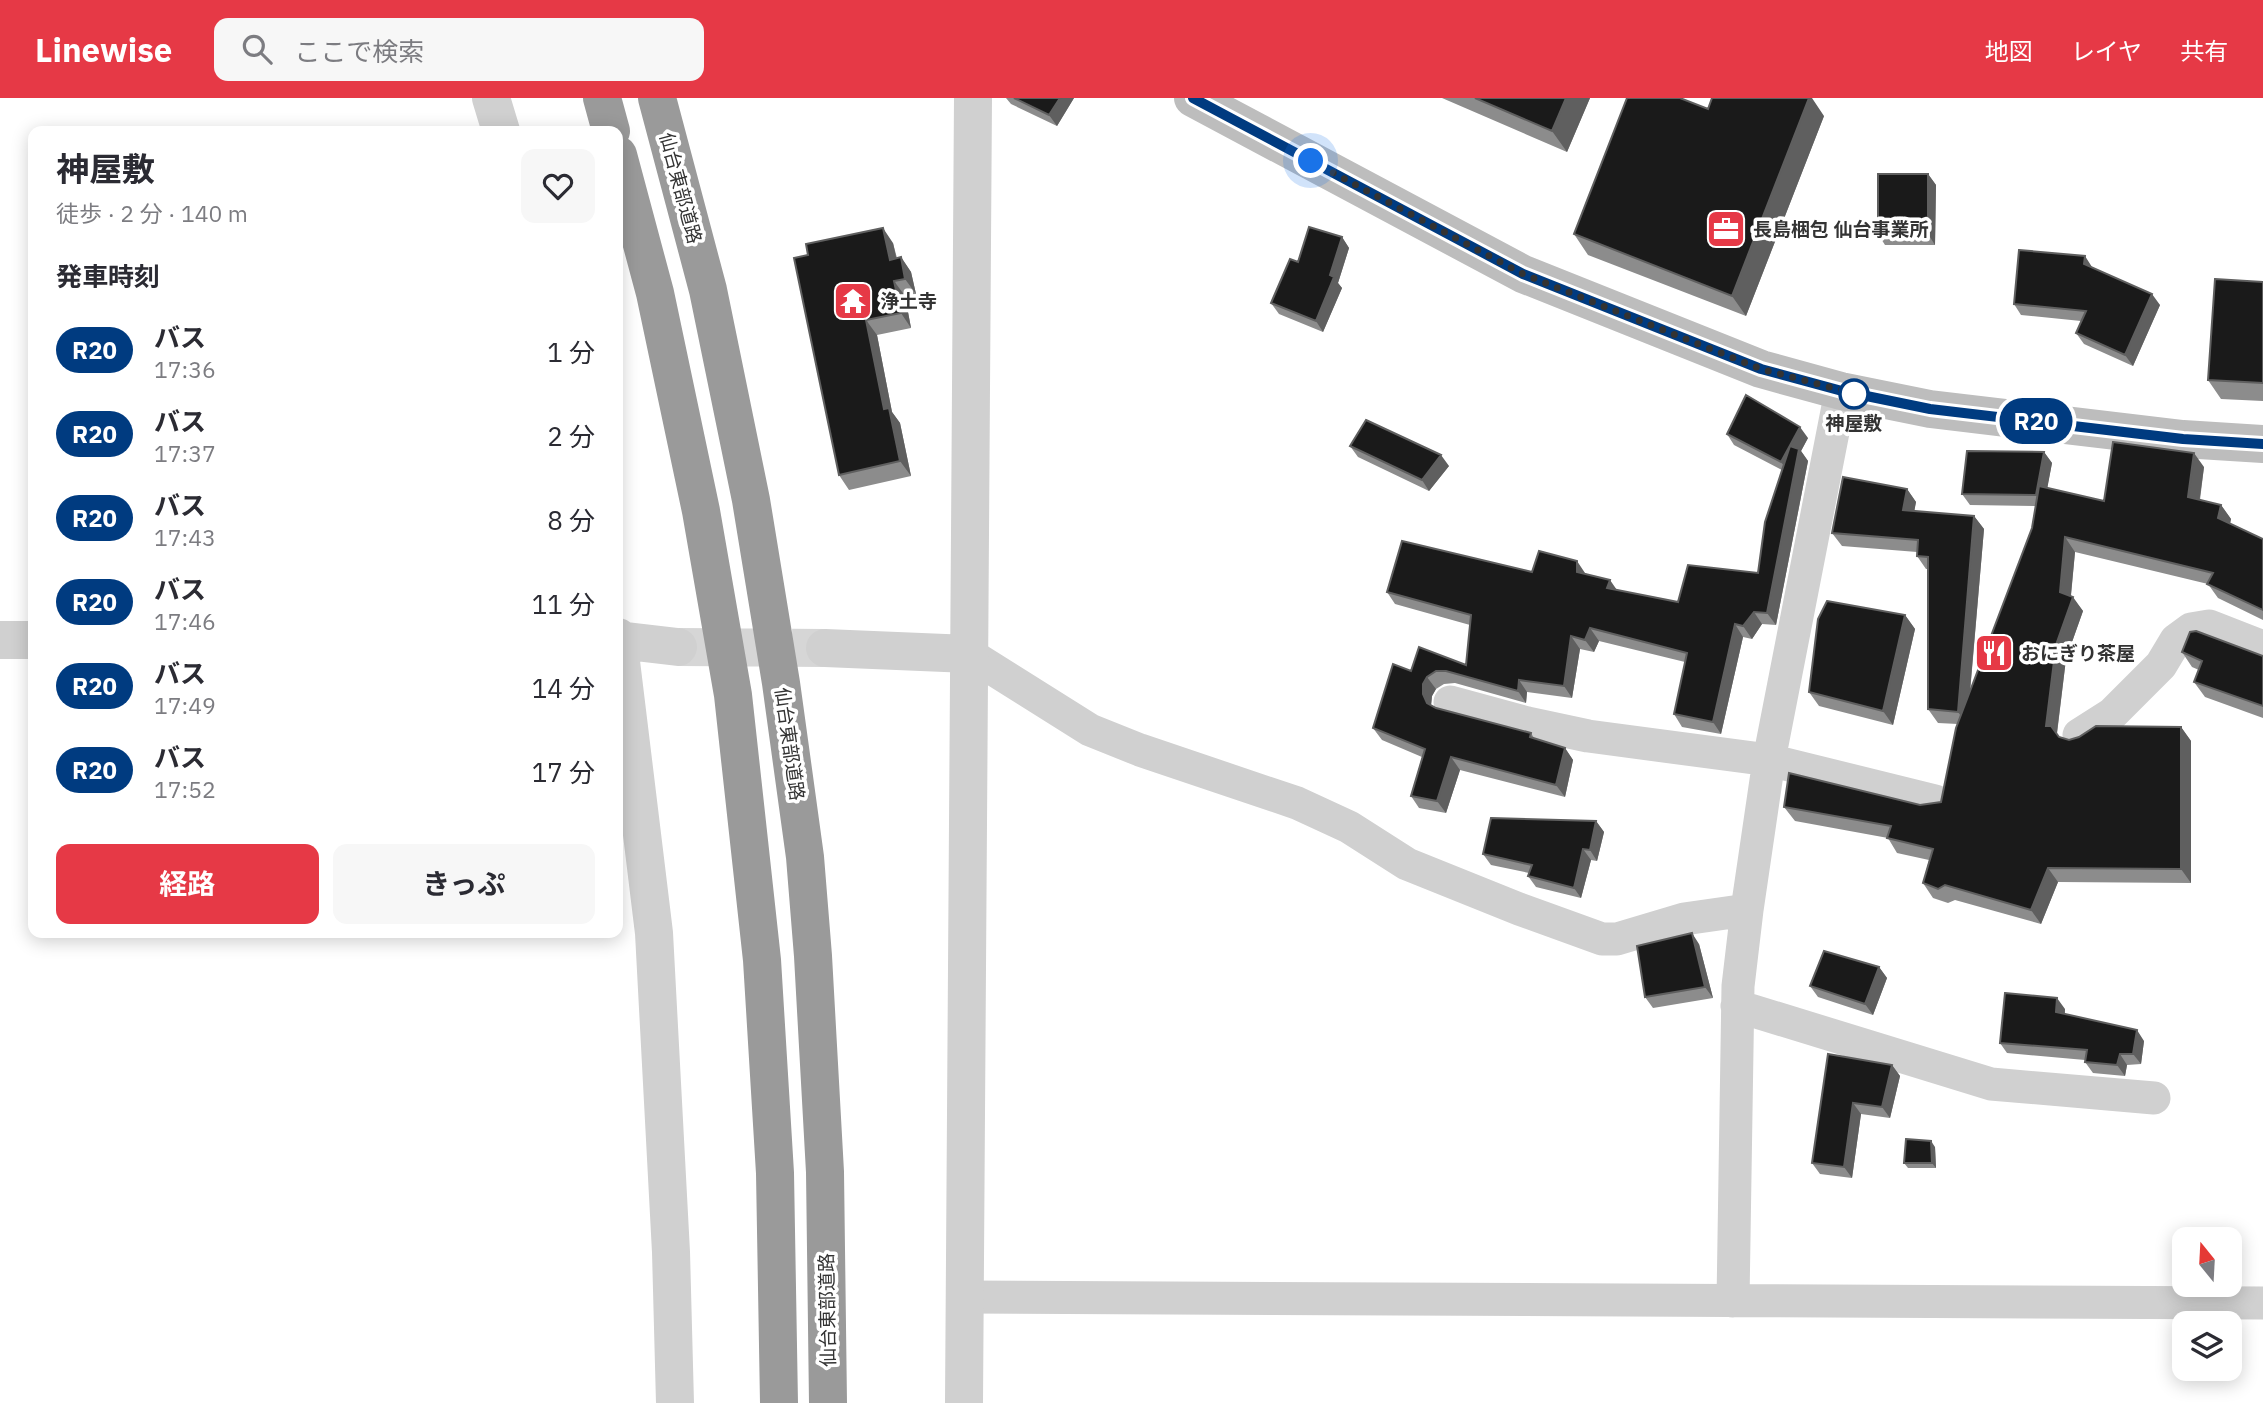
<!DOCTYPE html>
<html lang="ja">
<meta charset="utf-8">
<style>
body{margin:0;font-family:"IBM Plex Sans","Noto Sans JP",sans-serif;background:#f7f7f7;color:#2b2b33;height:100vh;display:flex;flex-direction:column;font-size:26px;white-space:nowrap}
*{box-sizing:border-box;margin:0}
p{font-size:23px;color:#7c7c81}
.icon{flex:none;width:38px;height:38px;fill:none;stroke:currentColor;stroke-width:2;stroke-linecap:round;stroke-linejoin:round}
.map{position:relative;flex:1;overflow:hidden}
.drawer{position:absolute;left:28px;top:28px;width:595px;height:812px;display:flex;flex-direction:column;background:#fff;border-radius:14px;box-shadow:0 4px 18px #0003}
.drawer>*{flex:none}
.badge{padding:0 14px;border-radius:23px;font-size:24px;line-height:46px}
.needle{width:46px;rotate:342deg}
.controls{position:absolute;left:2172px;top:1129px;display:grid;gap:14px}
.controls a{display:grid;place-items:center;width:70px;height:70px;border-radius:14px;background:#fff;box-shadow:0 4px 18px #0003;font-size:35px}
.you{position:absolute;width:35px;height:35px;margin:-18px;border:5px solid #fff;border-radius:50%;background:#1a73e8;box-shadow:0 0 0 10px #1a73e833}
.map>.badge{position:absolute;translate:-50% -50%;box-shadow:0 0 0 4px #fff}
h2{padding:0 28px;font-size:26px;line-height:63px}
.round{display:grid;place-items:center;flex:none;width:74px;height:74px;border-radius:14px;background:#f7f7f7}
.overview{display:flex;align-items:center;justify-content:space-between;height:119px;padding:0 28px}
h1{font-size:33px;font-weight:700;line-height:52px}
.button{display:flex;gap:14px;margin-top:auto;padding:14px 28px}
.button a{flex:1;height:80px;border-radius:14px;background:#e63946;color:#fff;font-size:28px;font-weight:700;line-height:80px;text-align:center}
.button a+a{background:#f7f7f7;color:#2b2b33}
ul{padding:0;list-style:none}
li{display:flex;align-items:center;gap:21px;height:84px;padding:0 28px}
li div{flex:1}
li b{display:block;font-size:26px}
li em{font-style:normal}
li .badge{min-width:77px;font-weight:700;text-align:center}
header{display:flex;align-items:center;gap:42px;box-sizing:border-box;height:98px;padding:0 35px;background:#e63946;color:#fff}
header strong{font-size:33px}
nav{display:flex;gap:38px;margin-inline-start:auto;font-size:24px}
.search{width:490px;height:63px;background:#f7f7f7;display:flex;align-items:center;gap:18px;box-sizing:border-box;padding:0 24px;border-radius:14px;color:#7c7c81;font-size:26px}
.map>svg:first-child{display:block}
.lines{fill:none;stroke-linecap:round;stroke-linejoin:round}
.tertiary-tunnel{stroke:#d6d6d6;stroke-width:38;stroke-dasharray:38 19;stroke-linecap:butt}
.minor{stroke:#d0d0d0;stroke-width:33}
.tertiary{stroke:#d0d0d0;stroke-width:38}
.secondary{stroke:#bdbdbd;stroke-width:38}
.motorway{stroke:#9a9a9a;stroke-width:38}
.wall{fill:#8c8c8c}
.shaded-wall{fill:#5f5f5f}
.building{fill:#1a1a1a;stroke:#5f5f5f;stroke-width:2}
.line-casing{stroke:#fff;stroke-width:16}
.line{stroke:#003b80;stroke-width:10}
.walk{stroke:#333;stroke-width:7;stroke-dasharray:0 12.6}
.stop-dot{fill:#fff;stroke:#003b80;stroke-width:3.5}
.labels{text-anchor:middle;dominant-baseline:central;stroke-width:7;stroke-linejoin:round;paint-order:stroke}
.street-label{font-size:19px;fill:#333;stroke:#fff}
.poi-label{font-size:19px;font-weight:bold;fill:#333;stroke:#fff;text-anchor:start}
.stop-label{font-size:19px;font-weight:bold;fill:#333;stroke:#fff}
</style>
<header>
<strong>Linewise</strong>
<div class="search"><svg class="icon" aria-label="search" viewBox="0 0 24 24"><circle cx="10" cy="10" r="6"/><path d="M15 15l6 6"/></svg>ここで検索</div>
<nav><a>地図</a><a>レイヤ</a><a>共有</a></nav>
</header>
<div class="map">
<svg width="2263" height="1305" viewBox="0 0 2263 1305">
<rect width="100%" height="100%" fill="#fff"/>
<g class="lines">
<!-- tertiary-tunnel -->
<path class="tertiary-tunnel" d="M678,549L825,550"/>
<!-- minor -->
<path class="minor" d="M969,556L1090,632L1140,652L1297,705L1349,729L1407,766L1519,811L1602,841H1617L1684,821L1747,812
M1450,604L1527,625L1588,638L1769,662L1935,703
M2079,637L2112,616L2161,567L2176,542L2191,531L2209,528L2263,549
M1737,908L1991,986L2154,1000
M964,1199L2263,1205
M1733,1203L1738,888L1747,812L1769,662L1841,293"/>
<!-- tertiary -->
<path class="tertiary" d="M491,0L501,33
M618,539L654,835L671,1154L675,1305
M0,542H33
M618,542L678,549
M825,550L969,556
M964,1305L973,0"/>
<!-- secondary -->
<path class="secondary" d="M1193,0L1523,176L1761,271L1841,293L1930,311L2183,341L2263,346"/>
<!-- motorway -->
<path class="motorway" d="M602,0L611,33
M657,0L708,192L751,402L781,585L805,759L813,858L825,1074L828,1305
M618,57L655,195L701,413L733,597L762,862L775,1075L779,1305"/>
</g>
<!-- wall -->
<path class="wall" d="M1006,0H1074L1057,28L1011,6Z
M1442,0H1590L1567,54Z
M1708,11L1824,18L1746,218L1588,157L1574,136Z
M1928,76L1936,87L1935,147H1885L1878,136Z
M1342,139L1349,150L1338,185L1342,190L1323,234L1279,216L1271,205L1298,164Z
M893,145L897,160L901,159L911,174L916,196L905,198L911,230L877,237L892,314L900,325L911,378L849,392L839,377L794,160Z
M2092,170L2160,207L2133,268L2084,246L2076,235L2081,223L2021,217L2014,206Z
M2263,184V303L2221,301L2208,282Z
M1727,336L1808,340L1801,353L1808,363L1776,527L1762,526L1752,541L1743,539L1721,636L1682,629L1674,616L1685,564L1599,543L1594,554L1580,551L1572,600L1527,594L1526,605L1455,585L1444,586L1436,591L1432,598L1431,607L1436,610L1531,635L1534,640L1565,650L1573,662L1565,699L1460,672L1446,715L1419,710L1411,698L1422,659L1382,642L1373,630L1411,573L1466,567L1470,527L1395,506L1387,494L1532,474L1585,475L1617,492L1678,504L1758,475L1782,372L1734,347Z
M1350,348L1449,368L1429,393L1358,359Z
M2044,354L2052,365L2047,390L2104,403L2204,369L2200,402L2221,407L2231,421L2230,426L2263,441V522L2218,500L2208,486L2075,454L2071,498L2083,513L2066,561L2057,636L2059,639L2069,642L2181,629L2191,643V785L2058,784L2041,826L1955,802L1948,805L1933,800L1923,785L1929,762L1897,755L1888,740L1795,723L1784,709L1920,707L1941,704L1958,626L1938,625L1928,611V471H1926L1917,458V454L1842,448L1832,435L1907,391L1916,404L1914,413L1974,418L1984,431L1970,595L2032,430L2036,408L1970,407L1962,396Z
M1905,517L1915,531L1893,627L1819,608L1809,594Z
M2182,554L2263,558V620L2205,599L2194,584L2199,572L2192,569Z
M1596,723L1604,734L1597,763L1591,762L1581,800L1536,789L1528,778L1529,775L1491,767L1483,756Z
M1699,846L1713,900L1653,910L1645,899Z
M1879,869L1887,880L1873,917L1818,899L1810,888Z
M2065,911V916L2144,943L2141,966L2127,967L2125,978L2093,975L2085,964V962L2007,955L2000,945Z
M1828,956L1892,967L1900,978L1890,1020L1861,1016L1852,1080L1820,1076L1812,1065Z
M1935,1049L1936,1070H1908L1904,1065Z"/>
<!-- shaded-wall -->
<path class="shaded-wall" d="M1060,0H1074L1057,28L1049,17Z
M1566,0H1590L1567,54L1552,33Z
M1809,0H1812L1824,18L1746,218L1732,198Z
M1928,76L1936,87L1935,147L1928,136Z
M883,130L893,145L900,177L890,162Z
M1342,139L1349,150L1338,185L1342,190L1323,234L1316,223Z
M2085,158L2092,169L2084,166Z
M901,159L911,174L916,196L905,181Z
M894,183L905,198L911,230L901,215Z
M2152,196L2160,207L2133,268L2125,257Z
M866,222L877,237L892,314L900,325L911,378L900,363L884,311Z
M1800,329L1808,340L1801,353L1808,363L1776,527L1767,515L1789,375L1781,364Z
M2044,354L2052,365L2044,408L2036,397Z
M2194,355L2204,369L2198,413L2188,399Z
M1441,357L1449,368L1429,393L1422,382Z
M1907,391L1916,404L1912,426L1903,412Z
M2221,407L2231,421L2228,434L2218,420Z
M1974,418L1984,431L1967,627L1958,614Z
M2065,439L2075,454L2070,506L2073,499L2083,513L2066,561L2056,642L2046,628Z
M1577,463L1585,475L1586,486L1577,474Z
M1610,482L1619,495L1607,490Z
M1754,514L1762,526L1752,541L1743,528Z
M1905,517L1915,531L1893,627L1883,613Z
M1735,526L1743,539L1721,636L1713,624Z
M1590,530L1599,543L1594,554L1585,542Z
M1571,538L1580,551L1572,600L1564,588Z
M1427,579L1436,591L1432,598L1431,608L1427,605L1423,596V586Z
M1519,582L1527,594L1526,605L1518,593Z
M2181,629L2191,643V785L2181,771Z
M1565,650L1573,662L1565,699L1556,687Z
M1451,659L1460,672L1446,715L1437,703Z
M1596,723L1604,734L1597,763L1590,752Z
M1583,751L1591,762L1581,800L1574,790Z
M2048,770L2058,784L2041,826L2031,812Z
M1692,835L1699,846L1713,900L1705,889Z
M1879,869L1887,880L1873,917L1865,906Z
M2057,900L2065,911L2064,925L2056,914Z
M2137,932L2144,943L2141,966L2133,956Z
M2120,956L2127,967L2125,978L2117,967Z
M1892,967L1900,978L1890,1020L1882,1009Z
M1853,1005L1861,1016L1852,1080L1844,1069Z
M1931,1043L1935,1049L1936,1070L1932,1065Z"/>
<!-- building -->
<path class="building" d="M1014,0H1060L1049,17Z
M1475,0H1566L1552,33Z
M1627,0H1680L1708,11L1712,0H1809L1732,198L1574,136Z
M1878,76H1928V136H1878Z
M1309,129L1342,139L1330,177L1334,179L1316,223L1271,205L1290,161L1298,164Z
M883,130L890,162L901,159L905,181L894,183L901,215L866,222L884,311L889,310L900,363L839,377L794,160L808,157L806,146Z
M2019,152L2085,158L2084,166L2152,196L2125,257L2076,235L2086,213L2014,206Z
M2215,181L2263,184V285L2208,282Z
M1746,297L1800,329L1781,364L1727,336Z
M1366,322L1441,357L1422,382L1350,348Z
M2113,344L2194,355L2188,399L2221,407L2218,420L2263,441V512L2207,486L2213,475L2065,439L2060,494L2073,499L2056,547L2046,628H2051L2059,639L2069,642L2079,639L2096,628L2181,629V771L2048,770L2031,812L1945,787L1938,791L1923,785L1933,751L1887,740L1891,728L1784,709L1789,675L1920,707L1941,704L1956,630L2032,430L2039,388L2104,403Z
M1790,348L1799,351L1767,515L1754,514L1743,528L1735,526L1713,624L1674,616L1687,555L1590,530L1585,542L1571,538L1564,588L1519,582L1518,593L1446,573H1436L1427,579L1423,586V596L1427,605L1436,610L1531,635L1530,639L1565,650L1556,687L1451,659L1437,703L1411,698L1425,651L1373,630L1393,566L1411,573L1419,549L1466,567L1471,517L1387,494L1402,443L1532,474L1539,453L1577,463V474L1610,482L1607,490L1678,504L1688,467L1758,475L1765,424Z
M1967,353L2044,354L2036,397L1962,396Z
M1843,379L1907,391L1903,412L1974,418L1958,614L1928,611V459L1917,458L1918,442L1832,435Z
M1827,503L1905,517L1883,613L1809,594L1818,521Z
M2196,533L2263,558V608L2194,584L2202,563L2182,554L2190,534Z
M1491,720L1596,723L1590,752L1583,751L1574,790L1528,778L1532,767L1483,756Z
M1692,835L1705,889L1645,899L1637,848Z
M1824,853L1879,869L1865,906L1810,888Z
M2005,895L2057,900L2056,914L2137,932L2133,956H2120L2117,967L2085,964L2087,952L2000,945Z
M1828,956L1892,967L1882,1009L1853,1005L1844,1069L1812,1065Z
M1906,1041L1931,1043L1932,1065H1904Z"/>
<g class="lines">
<!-- line casing -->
<g class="line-casing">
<path id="line" d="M1193,0L1523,176L1761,271L1842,293L1930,311L2183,341L2263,346"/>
</g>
<!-- line -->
<use href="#line" class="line"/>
<!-- walk -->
<path class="walk" d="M1311,63L1523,176L1761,271L1864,298L1854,296"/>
</g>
<!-- icons -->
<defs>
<g id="office-square" transform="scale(2.0125)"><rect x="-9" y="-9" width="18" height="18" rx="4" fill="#e63946" stroke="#fff"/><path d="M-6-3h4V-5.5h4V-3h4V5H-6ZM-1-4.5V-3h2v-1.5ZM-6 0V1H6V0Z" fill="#fff"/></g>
<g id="temple-square" transform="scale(2.0125)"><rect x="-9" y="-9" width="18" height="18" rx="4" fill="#e63946" stroke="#fff"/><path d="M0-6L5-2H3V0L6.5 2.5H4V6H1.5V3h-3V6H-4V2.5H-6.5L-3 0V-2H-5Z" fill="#fff"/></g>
<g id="restaurant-square" transform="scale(2.0125)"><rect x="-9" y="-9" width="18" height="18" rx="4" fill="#e63946" stroke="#fff"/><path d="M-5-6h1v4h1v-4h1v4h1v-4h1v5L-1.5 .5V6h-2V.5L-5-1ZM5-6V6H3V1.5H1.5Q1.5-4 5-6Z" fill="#fff"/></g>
</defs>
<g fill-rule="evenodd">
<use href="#office-square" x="1726" y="131"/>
<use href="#temple-square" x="853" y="203"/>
<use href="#restaurant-square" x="1994" y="555"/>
</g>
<!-- markers -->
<circle class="stop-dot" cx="1854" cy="296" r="14"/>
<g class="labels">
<!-- street labels -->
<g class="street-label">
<text transform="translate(681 90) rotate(75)">仙台東部道路</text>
<text transform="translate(790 646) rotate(82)">仙台東部道路</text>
<text transform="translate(827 1212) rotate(-91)">仙台東部道路</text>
</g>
<!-- poi labels -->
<g class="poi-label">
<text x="1753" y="131">長島梱包 仙台事業所</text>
<text x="880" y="203">浄土寺</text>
<text x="2021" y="555">おにぎり茶屋</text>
</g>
<!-- stop labels -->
<g class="stop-label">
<text x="1854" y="325">神屋敷</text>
</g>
</g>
</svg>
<div class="controls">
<a><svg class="needle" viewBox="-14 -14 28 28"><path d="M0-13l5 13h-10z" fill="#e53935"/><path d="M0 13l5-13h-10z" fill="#7c7c81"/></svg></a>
<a><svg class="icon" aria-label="layers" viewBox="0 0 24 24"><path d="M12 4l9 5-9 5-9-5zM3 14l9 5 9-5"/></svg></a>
</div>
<div class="you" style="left:1311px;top:63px"></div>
<b class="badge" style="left:2036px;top:323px;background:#003b80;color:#fff">R20</b>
<section class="drawer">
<div class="overview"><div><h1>神屋敷</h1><p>徒歩 · 2 分 · 140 m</p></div><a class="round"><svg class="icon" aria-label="heart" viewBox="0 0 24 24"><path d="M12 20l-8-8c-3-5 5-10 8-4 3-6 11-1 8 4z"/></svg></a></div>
<h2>発車時刻</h2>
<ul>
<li><span class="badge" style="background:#003b80;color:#fff">R20</span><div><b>バス</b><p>17:36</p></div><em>1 分</em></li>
<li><span class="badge" style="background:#003b80;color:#fff">R20</span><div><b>バス</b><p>17:37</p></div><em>2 分</em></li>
<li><span class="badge" style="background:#003b80;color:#fff">R20</span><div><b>バス</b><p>17:43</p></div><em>8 分</em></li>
<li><span class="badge" style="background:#003b80;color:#fff">R20</span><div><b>バス</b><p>17:46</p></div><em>11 分</em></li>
<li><span class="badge" style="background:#003b80;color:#fff">R20</span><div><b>バス</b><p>17:49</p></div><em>14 分</em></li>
<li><span class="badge" style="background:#003b80;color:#fff">R20</span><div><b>バス</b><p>17:52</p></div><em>17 分</em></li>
</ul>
<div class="button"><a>経路</a><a>きっぷ</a></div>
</section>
</div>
